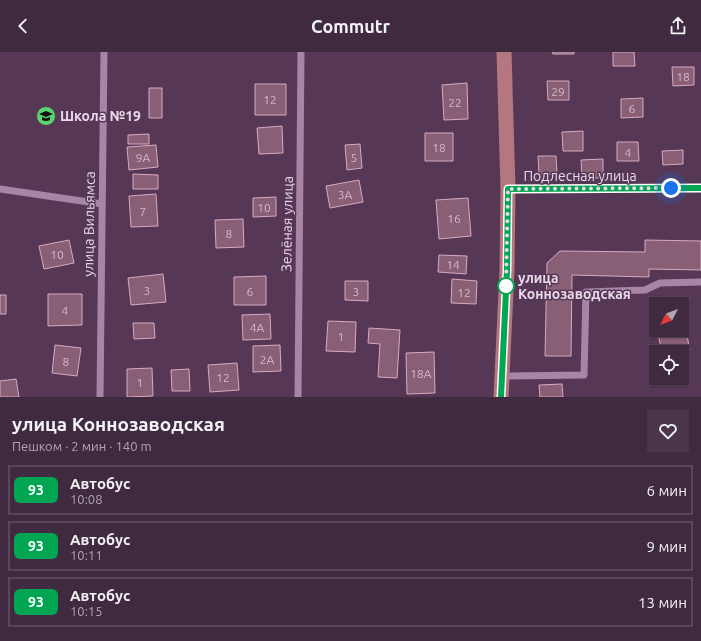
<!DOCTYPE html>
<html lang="ru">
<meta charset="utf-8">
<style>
body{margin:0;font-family:Ubuntu,sans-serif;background:#4b364b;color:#f1f3f6;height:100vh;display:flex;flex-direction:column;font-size:15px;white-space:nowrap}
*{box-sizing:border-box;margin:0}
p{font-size:13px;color:#aea7b1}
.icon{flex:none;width:22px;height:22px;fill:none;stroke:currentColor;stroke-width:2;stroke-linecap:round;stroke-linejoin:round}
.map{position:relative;height:345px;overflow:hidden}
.sheet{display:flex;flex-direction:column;background:#402a40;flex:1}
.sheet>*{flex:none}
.badge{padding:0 8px;border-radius:6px;font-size:14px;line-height:26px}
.needle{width:26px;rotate:228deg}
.tools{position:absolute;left:649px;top:245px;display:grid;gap:8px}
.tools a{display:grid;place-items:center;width:40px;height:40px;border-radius:0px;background:#402a40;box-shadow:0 1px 3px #0004,0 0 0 1px #594659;font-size:20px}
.you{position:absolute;width:20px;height:20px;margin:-10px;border:3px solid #fff;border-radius:50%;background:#1a73e8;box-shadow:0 0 0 6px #1a73e833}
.map>.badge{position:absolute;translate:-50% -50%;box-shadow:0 0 0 2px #fff}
.round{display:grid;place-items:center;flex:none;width:42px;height:42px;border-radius:0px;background:#4b364b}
.headline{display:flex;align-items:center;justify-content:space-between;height:68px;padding:0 12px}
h1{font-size:19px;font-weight:700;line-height:30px}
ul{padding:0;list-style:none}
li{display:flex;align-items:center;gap:12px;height:50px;margin:0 8px 6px;padding:0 4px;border:2px solid #594659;border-radius:0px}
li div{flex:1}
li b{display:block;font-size:15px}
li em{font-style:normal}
li .badge{min-width:44px;font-weight:700;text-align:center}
header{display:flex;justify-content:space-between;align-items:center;height:52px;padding:0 12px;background:#402a40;font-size:18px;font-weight:700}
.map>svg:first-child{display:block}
.building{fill:#895f75;stroke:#d8aac1}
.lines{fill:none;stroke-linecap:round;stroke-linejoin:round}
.minor{stroke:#a785a7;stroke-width:7}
.major{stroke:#b4777f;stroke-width:15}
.line-casing{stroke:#fff;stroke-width:9}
.line{stroke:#00a651;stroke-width:6}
.walk{stroke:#ead8e9;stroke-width:4;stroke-dasharray:0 7.2}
.stop-dot{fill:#fff;stroke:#00a651;stroke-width:2}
.labels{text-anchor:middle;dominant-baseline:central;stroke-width:3;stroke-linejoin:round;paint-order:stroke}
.number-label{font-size:12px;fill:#d2bacc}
.poi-label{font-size:14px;font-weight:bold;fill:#ead8e9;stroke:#563856;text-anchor:start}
.street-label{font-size:14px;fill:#ead8e9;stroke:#563856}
.stop-label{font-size:14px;font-weight:bold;fill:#ead8e9;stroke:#563856;text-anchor:start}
</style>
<header><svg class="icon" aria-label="back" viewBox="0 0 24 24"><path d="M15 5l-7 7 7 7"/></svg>Commutr<svg class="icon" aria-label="share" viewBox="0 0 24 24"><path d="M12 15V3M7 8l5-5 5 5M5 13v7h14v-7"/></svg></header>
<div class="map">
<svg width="701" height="345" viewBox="0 0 701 345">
<rect width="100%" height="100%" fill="#563856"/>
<!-- building -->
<path class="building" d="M552,0H574V2H553Z
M613,0H634L635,14H613Z
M672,15H694V33L673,34Z
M547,29H569V48H548Z
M467,31L468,67L444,68L442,33Z
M255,32H286V63H255Z
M149,36H162V66H149Z
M643,46V65L621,66V47Z
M282,74L283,101L259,102L257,76Z
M583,79V99H563L562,80Z
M425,81H453V109H425Z
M149,82V92H128V83Z
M617,90H638L639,109H617Z
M360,92L362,116L347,118L345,93Z
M156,93L158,115L129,118L127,95Z
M683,98V112L663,113L662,99Z
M538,104H556L557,122L539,123Z
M603,107V126H582L581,108Z
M133,122L158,123V137H133Z
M359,128L363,150L330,156L326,134Z
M156,142L158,174L131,175L129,144Z
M276,145V164L253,165V146Z
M468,146L471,184L439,187L436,148Z
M243,167L244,195L216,196L215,168Z
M69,188L74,211L44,217L39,194Z
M645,188L701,189V218L649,217V225L572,223L571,304H545L547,211L560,199L645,200Z
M439,203L467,204L466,222L438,220Z
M163,222L166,250L131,253L128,226Z
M266,224V253H234V225Z
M452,227L477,229L476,252L451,251Z
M345,229H368V249L345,248Z
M48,242H82V273L48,274Z
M0,243H6V262H0Z
M270,262L271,287L243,288L242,263Z
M682,265H683L690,298L680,300H662L657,278H682Z
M328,269L356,270L355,300L326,299Z
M133,271H154L155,286L134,287Z
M369,276L400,278L397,326L378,325L380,292L368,291Z
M55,293L81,296L77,324L52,321Z
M280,293L281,319L253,320V294Z
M434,300L435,341L407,342L406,301Z
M237,311L239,338L210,340L208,313Z
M152,316L153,344L127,345V317Z
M189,317L190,339H172L171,318Z
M16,327L19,345H0V329Z
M562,332L563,345H540L539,333Z"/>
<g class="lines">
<!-- minor -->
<path class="minor" d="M0,137L102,152
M508,137L701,136
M502,324L584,323L586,240L645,238L660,231L701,230
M100,345L104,0
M298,345L301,0"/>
<!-- major -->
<path class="major" d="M501,345L507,218L508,137L504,0"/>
</g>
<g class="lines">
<!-- line casing -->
<g class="line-casing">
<path id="line" d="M501,345L507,218L508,137L701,136"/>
</g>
<!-- line -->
<use href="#line" class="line"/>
<!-- walk -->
<path class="walk" d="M506,234L508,137L671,136"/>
</g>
<!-- icons -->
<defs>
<g id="school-disc" transform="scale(1)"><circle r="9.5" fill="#5ad56e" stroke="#563856"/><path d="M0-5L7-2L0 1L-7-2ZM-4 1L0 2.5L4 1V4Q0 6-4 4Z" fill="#111"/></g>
</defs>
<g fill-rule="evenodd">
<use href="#school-disc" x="46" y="64"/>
</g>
<!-- markers -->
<circle class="stop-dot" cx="506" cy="234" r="8"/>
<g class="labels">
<!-- number labels -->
<g class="number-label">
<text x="683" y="24">18</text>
<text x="558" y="39">29</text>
<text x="270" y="47">12</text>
<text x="455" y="50">22</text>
<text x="632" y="56">6</text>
<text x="439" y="95">18</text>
<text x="628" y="100">4</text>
<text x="143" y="105">9А</text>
<text x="354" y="105">5</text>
<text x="345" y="142">3А</text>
<text x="264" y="155">10</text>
<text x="143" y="159">7</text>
<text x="454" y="166">16</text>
<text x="229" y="181">8</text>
<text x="57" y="202">10</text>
<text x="453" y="212">14</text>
<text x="147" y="238">3</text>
<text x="250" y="239">6</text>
<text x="356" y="239">3</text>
<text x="464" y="240">12</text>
<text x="65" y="258">4</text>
<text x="257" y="275">4А</text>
<text x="341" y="284">1</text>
<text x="267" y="307">2А</text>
<text x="66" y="309">8</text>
<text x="421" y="321">18А</text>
<text x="223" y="325">12</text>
<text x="140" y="330">1</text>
</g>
<!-- poi labels -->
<g class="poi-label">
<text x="60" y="64">Школа №19</text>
</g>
<!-- street labels -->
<g class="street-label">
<text x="580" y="124">Подлесная улица</text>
<text transform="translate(89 172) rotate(-89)">улица Вильямса</text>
<text transform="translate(287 172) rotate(-89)">Зелёная улица</text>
</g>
<!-- stop labels -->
<g class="stop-label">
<text x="518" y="226">улица<tspan x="518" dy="16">Коннозаводская</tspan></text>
</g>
</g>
</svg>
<div class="tools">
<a><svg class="needle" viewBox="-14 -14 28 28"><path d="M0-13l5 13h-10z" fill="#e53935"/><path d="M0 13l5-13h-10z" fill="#aea7b1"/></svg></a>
<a><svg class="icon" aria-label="locate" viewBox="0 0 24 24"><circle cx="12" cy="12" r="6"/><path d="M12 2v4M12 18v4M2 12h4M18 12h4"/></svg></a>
</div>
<div class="you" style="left:671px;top:136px"></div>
</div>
<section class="sheet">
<div class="headline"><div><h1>улица Коннозаводская</h1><p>Пешком · 2 мин · 140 m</p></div><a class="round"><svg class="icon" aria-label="heart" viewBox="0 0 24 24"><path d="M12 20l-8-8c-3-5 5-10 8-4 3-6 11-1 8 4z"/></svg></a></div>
<ul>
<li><span class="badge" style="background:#00a651;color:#fff">93</span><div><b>Автобус</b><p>10:08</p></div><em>6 мин</em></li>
<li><span class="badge" style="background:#00a651;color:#fff">93</span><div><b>Автобус</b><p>10:11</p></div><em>9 мин</em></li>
<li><span class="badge" style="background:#00a651;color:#fff">93</span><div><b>Автобус</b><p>10:15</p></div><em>13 мин</em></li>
</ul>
</section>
